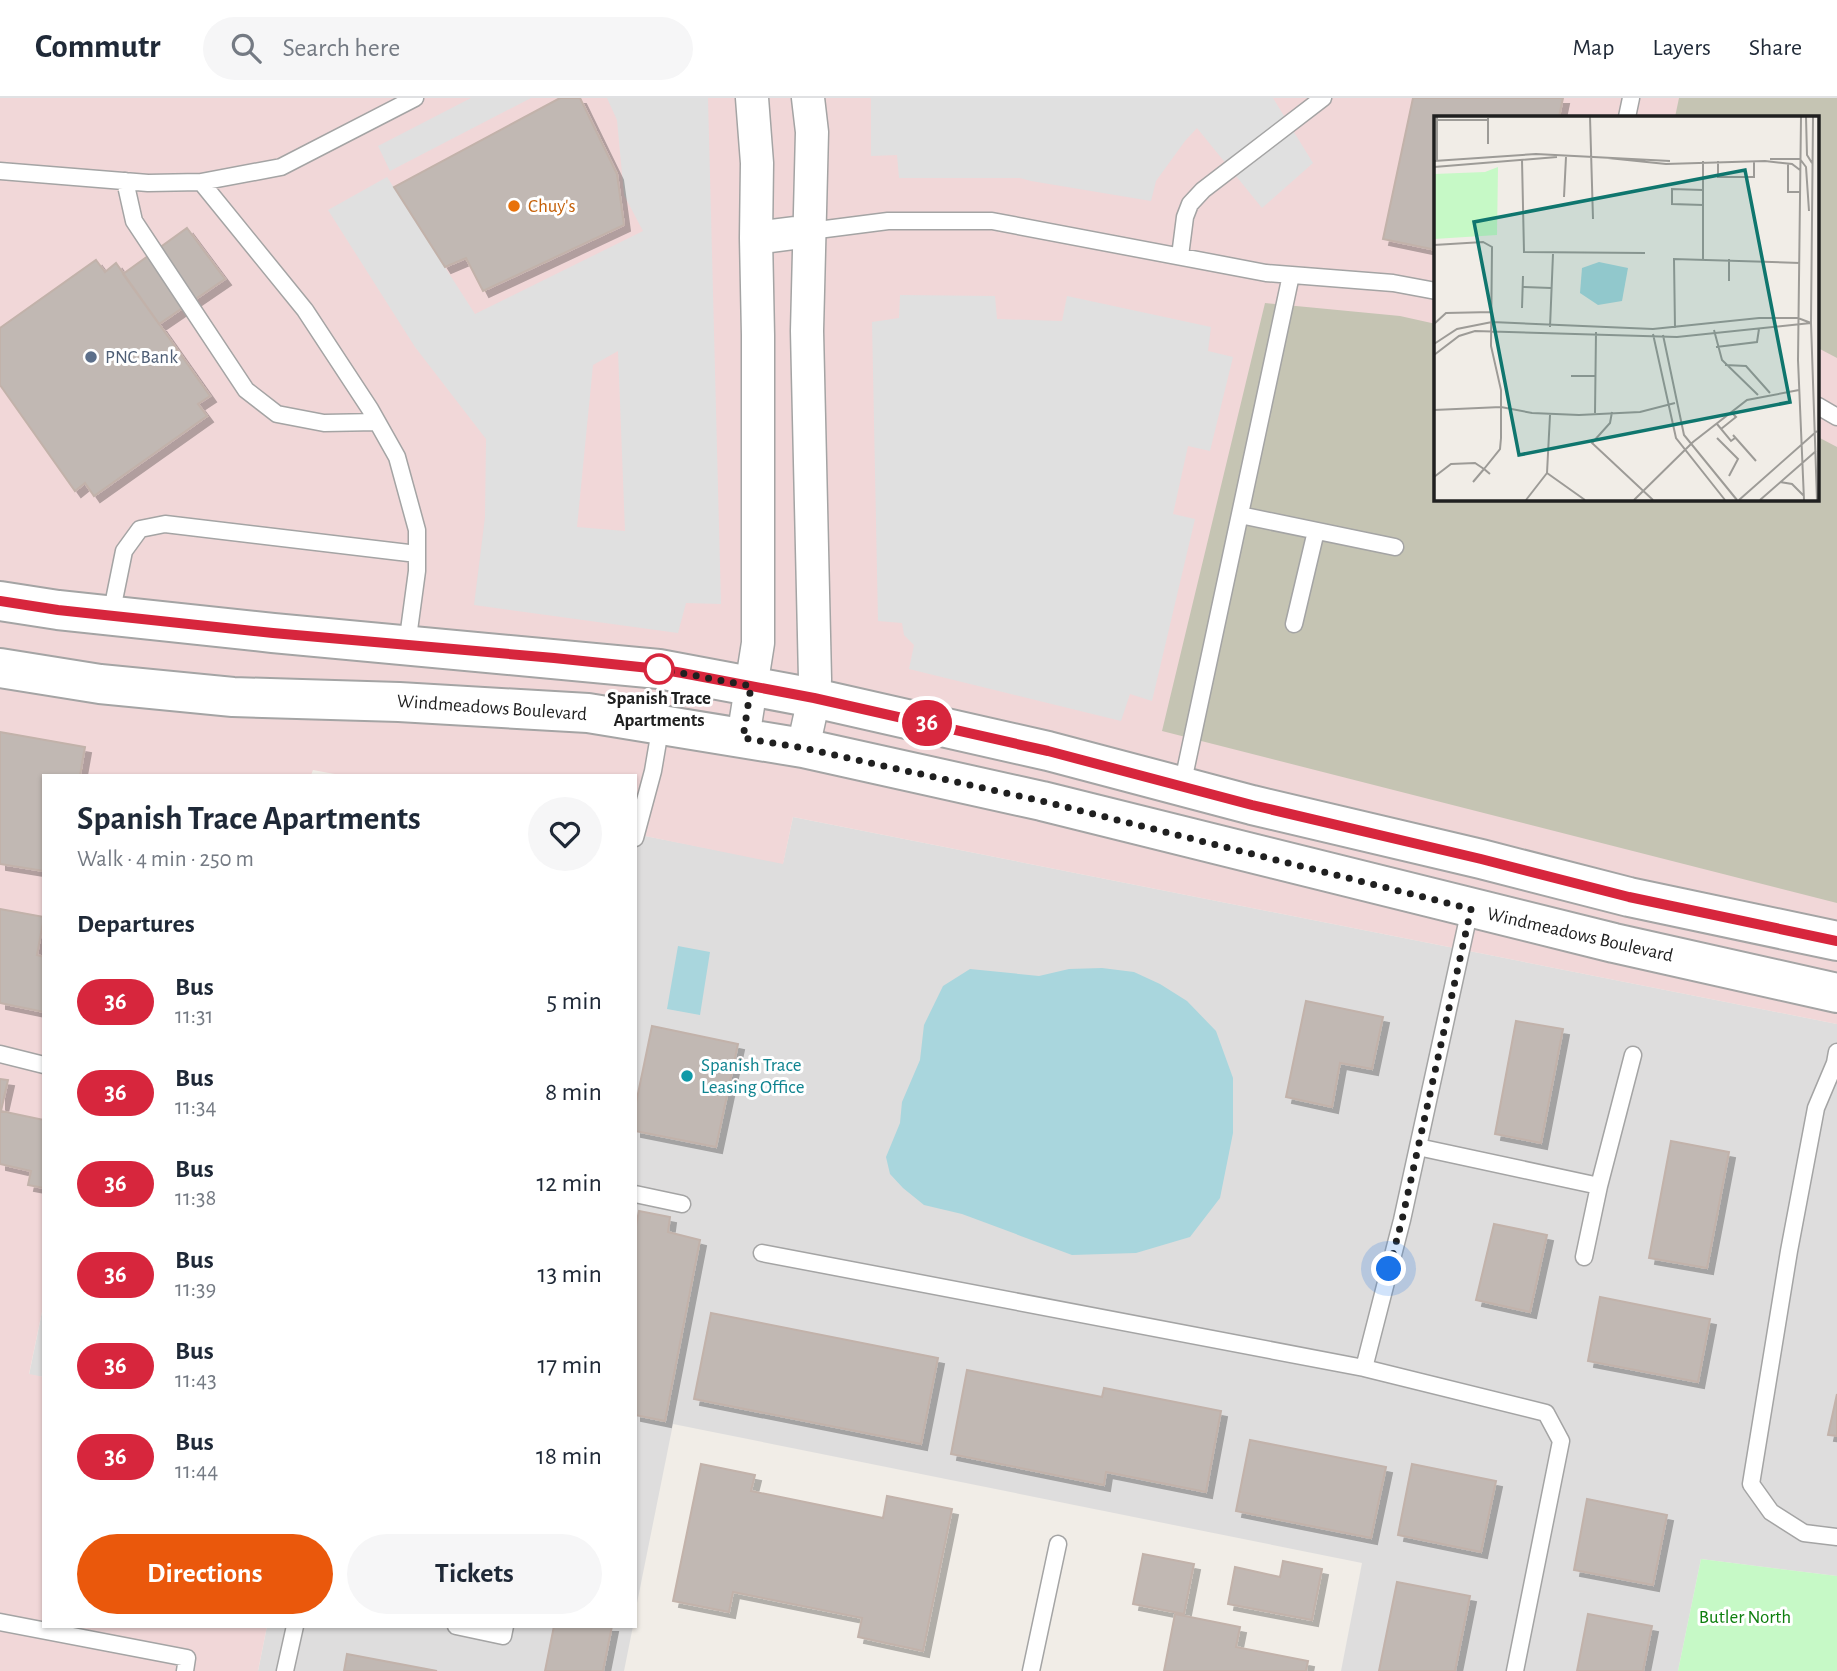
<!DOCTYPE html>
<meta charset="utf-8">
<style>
body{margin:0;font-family:"Alegreya Sans",sans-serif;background:#f6f6f7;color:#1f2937;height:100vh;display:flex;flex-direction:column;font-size:26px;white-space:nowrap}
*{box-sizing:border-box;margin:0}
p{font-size:23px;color:#747a83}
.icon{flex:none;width:38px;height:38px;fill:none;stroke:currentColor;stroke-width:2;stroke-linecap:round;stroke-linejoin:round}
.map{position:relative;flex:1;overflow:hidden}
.panel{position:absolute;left:42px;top:676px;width:595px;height:854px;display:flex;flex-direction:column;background:#fff;border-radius:0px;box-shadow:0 2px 5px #0004}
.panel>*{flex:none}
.badge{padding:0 14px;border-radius:23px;font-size:24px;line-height:46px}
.you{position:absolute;width:35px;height:35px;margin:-18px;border:5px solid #fff;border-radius:50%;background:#1a73e8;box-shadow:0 0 0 10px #1a73e833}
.map>.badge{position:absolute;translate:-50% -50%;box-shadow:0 0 0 4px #fff}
h2{padding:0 35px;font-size:26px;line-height:63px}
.round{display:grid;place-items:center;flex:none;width:74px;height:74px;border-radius:37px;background:#f6f6f7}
.head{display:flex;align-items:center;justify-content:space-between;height:119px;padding:0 35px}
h1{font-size:33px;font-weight:700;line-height:52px}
.action{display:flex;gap:14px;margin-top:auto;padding:14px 35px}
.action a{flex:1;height:80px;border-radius:42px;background:#ea580c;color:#fff;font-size:28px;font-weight:700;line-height:80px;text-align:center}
.action a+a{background:#f6f6f7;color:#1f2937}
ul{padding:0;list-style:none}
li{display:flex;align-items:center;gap:21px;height:91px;padding:0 35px}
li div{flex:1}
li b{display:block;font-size:26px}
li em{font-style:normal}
li .badge{min-width:77px;font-weight:700;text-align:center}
header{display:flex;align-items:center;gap:42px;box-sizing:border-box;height:98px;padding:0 35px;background:#fff;border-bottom:2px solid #e0e1e3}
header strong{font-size:33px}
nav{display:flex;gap:38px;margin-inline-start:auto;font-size:24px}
.search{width:490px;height:63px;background:#f6f6f7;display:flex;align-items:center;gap:18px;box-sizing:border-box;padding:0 24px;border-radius:38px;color:#747a83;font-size:26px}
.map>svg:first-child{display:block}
.residential{fill:#dedddd}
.commercial{fill:#f1d7d8;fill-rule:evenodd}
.construction{fill:#c5c4b3}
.park{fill:#c6f9c6}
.parking{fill:#e0e0e0;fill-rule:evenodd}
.water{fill:#a9d6dd}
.building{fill:#c1b8b3;stroke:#c2b2aa;stroke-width:2;filter:url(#shadow)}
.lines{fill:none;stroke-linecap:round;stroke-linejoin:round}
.service-casing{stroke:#a4a4a4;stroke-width:19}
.minor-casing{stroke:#a4a4a4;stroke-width:35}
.tertiary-casing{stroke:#a4a4a4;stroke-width:42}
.service{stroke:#fff;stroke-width:16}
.minor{stroke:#fff;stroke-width:32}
.tertiary{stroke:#fff;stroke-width:38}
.line-casing{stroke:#fff;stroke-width:16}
.line{stroke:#d7263d;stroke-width:10}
.walk{stroke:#202020;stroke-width:7;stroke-dasharray:0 12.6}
.food-dot{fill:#e8710a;stroke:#fff;stroke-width:2.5}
.service-dot{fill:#5c6f8a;stroke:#fff;stroke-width:2.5}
.stop-dot{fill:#fff;stroke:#d7263d;stroke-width:3.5}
.culture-dot{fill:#0f9aa8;stroke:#fff;stroke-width:2.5}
.labels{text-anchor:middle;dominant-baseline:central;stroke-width:6;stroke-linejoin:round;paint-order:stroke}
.food-label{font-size:19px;fill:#c56008;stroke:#fff;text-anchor:start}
.service-label{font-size:19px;fill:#4e5e75;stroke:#fff;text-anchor:start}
.stop-label{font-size:19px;font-weight:bold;fill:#202020;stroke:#fff}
.street-label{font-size:19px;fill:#202020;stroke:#fff}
.culture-label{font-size:19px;fill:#0d838f;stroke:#fff;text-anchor:start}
.park-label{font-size:19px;fill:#0e7f0e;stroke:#fff}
.inset-road{fill:none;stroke:#9d9b97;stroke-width:2}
.view{fill:#0f766e;fill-opacity:0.15;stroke:#0f766e;stroke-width:3.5}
.inset-edge{fill:none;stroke:#202020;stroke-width:3.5}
</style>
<header>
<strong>Commutr</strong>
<div class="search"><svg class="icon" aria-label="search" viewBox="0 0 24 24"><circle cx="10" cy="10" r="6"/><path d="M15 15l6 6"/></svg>Search here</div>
<nav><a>Map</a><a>Layers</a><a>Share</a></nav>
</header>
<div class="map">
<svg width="1837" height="1573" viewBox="0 0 1837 1573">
<defs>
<filter id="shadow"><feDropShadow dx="6" dy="6" stdDeviation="0" flood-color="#0004"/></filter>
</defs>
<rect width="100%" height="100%" fill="#f1ede7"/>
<!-- residential -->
<path class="residential" d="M793,719L1837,926V1478L1701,1461L1678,1573H1341L1362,1465L673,1326L635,1515V736L783,765Z
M44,1204V1279L29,1277Z
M267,1528H633L624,1573H258Z"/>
<!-- commercial -->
<path class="commercial" d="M0,0H1837V926L793,719L783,766L635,736V677H340L313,672L311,677H44V1204L29,1276L44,1279V1528H267L258,1573H0ZM1436,19H1818V401H1436Z"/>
<!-- construction -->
<path class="construction" d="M1679,0H1837V260L1818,250V19H1675Z
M1265,205L1400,218L1436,226V401H1818V339L1837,349V805L1162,633Z"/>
<!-- park -->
<path class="park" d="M1701,1461L1837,1478V1573H1678Z"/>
<!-- parking -->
<path class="parking" d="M471,0H531L390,73L378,48Z
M607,0H708L721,506L686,505L678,535L474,507L485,419L486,341L415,249L328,112L387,79L475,216L643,133L624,97L617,22ZM618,253L625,433L577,429L593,267Z
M871,0H1273L1313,65L1262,110L1197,30L1185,43L1156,83L1151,103L1031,83L1020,80H899L897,57L871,58Z
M900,197L995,198L997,221L1062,223L1067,198L1211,229L1208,253L1233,259L1210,353L1188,348L1173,416L1195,421L1152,603L1130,596L1121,623L909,571L914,547L904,537L902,525L878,523L872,224L899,220Z"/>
<!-- water -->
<path class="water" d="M678,848L710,854L700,917L667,911Z
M1102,870L1134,874L1160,886L1187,903L1216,933L1233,980V1035L1220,1100L1190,1139L1136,1155L1072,1157L962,1116L924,1107L903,1090L890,1076L886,1059L900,1025L902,1004L920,962L924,927L943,888L970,871L1039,878L1069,871Z"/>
<!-- building -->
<path class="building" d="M560,0H580L617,76L624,127L483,193L466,160L445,169L394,89Z
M1413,0H1563L1559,19H1436V152L1383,141Z
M187,130L225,181L159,226L123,176Z
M96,162L105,174L116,165L210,298L198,306L207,318L94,398L85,385L75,393L0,287V230Z
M0,634L85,649L80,677H44V773L0,766Z
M0,811L44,819L37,857L44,859V914L0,905Z
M1306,903L1383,919L1372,971L1340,965L1332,1009L1286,999Z
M1516,923L1563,931L1541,1045L1495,1036Z
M652,928L738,946L716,1049L635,1033V1010Z
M0,981L8,982L1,1013L44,1022V1090L28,1087L31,1073L0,1066Z
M1671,1043L1729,1054L1707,1170L1649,1160Z
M639,1113L670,1119L668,1134L700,1142L665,1323L635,1317V1133Z
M1494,1126L1547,1137L1530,1214L1476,1202Z
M1600,1199L1710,1221L1698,1284L1588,1263Z
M711,1215L938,1260L921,1346L694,1301Z
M967,1272L1102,1299L1104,1290L1221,1313L1206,1394L1106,1374L1104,1387L951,1356Z
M1837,1296V1338L1828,1337Z
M1250,1342L1386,1369L1371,1440L1236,1413Z
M701,1366L755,1377L751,1393L883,1420L887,1398L952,1411L923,1553L858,1539L862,1520L733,1494L729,1514L673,1503Z
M1412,1366L1496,1383L1481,1454L1398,1437Z
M1587,1401L1667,1417L1653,1487L1574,1472Z
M1143,1456L1194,1466L1184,1516L1133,1506Z
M1283,1463L1322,1471L1312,1522L1228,1506L1235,1469L1280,1479Z
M1397,1484L1470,1498L1455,1573H1379Z
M1175,1516L1240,1529L1236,1549L1308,1563L1306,1573H1164Z
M1588,1516L1652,1528L1643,1573H1577Z
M554,1528H612L603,1573H545Z
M347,1556L437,1573H344Z"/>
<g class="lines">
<!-- service casing -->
<g class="service-casing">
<path id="service" d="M1627,19L1631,0
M0,73L148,85L201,84L281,69L415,0
M125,83L134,123L246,292L277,316L324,325L377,324
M201,84L305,212L370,311L397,359L417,432V473L407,547
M810,133L888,123H992L1266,175L1393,185L1436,193
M1180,158L1185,119L1190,106L1203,92L1323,0
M1818,308L1837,319
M1240,417L1395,449
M111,517L124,453L140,431L165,426L417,456
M1294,526L1316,433
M1182,688L1291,177
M635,740L653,673L661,626
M1837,954L1835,965L1816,1010L1789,1153L1751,1386L1771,1414L1804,1435L1837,1439
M0,956L44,967
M1418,1049L1599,1088
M635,1096L682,1106
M762,1155L1364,1270L1546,1315L1561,1343L1515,1573
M1584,1159L1599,1088L1633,957
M1364,1270L1402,1122L1470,811
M0,1524L187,1560L185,1573
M456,1528L503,1538L505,1528
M285,1573L295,1528
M1031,1573L1058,1446"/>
</g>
<!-- minor casing -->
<g class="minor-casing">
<path id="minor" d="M756,140L810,133
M743,640L758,545V237L756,140L757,65L752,0
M803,650L814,600L815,581L807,233L812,34L808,0"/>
</g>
<!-- tertiary casing -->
<g class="tertiary-casing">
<path id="tertiary" d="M0,503L58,512L273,535L659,571L814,600L1048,653L1252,707L1481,761L1629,799L1837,843
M0,570L100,586L233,599L399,604L588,615L803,650L1042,703L1614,845L1837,895"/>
</g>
<!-- service -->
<use href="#service" class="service"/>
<!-- minor -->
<use href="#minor" class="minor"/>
<!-- tertiary -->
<use href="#tertiary" class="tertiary"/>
</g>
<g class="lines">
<!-- line casing -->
<g class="line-casing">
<path id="line" d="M0,503L58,512L273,535L554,560L659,571L682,575L814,600L1048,653L1252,707L1481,761L1629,799L1837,843"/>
</g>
<!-- line -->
<use href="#line" class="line"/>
<!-- walk -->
<path class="walk" d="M659,571L751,588L743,640L803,650L1042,703L1471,811L1402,1122L1389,1171"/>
</g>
<!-- markers -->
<circle class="food-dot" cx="514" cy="108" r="7"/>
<circle class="service-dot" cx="91" cy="259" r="7"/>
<circle class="stop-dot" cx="659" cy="571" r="14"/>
<circle class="culture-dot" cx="687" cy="978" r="7"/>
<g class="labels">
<!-- food labels -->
<g class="food-label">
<text x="528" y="108">Chuy's</text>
</g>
<!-- service labels -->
<g class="service-label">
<text x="105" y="259">PNC Bank</text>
</g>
<!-- stop labels -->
<g class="stop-label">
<text x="659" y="600">Spanish Trace<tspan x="659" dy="22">Apartments</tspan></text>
</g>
<!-- street labels -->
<g class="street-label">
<text transform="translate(492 610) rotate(4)">Windmeadows Boulevard</text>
<text transform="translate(1580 837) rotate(13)">Windmeadows Boulevard</text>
</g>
<!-- culture labels -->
<g class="culture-label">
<text x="701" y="967">Spanish Trace<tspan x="701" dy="22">Leasing Office</tspan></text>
</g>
<!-- park labels -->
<g class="park-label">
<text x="1745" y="1519">Butler North</text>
</g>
</g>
<!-- overview -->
<g transform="translate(1434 18)">
<rect width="385" height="385" fill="#f1ede7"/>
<path d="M64,51L63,119L0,123V58L51,56Z" fill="#c6f9c6"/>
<path d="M165,146L194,152L188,185L164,189L146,177L148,152Z" fill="#a9d6dd"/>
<path class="inset-road" d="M3,1V46M156,1L159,103M367,1L364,244L370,384M372,1L373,39L378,47M379,1L377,207L383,384M3,4H54M54,28V2M174,42L232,48L331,45L358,48L366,54M336,43H366M366,43L372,51L375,95M88,44L90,136L211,137M0,45L102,38L236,45M269,45V143M284,45V61H320V45M354,48V76H366M0,51L123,41M130,81L132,41M269,89L238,88V73L269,74M0,129L49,126L58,131L57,230L67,274V322L66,333L50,353L41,347L17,348L0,361M295,165V143M89,171L117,172M88,192L89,160M0,208L12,197L58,196M116,211L119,138M241,212L240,143L366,147M280,214L288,244L324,279M219,218L242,322L291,384M229,219L250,319L303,384M0,228L23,213L58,206L219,213L325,202H364L377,207M282,231L323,226L325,213M0,239L25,220L41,215L243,221L377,207M291,249L312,250L336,277M137,260H161M0,294L67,291L98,297L145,299L206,296L241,287M178,296L176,307L158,327L219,384M161,297L162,216M283,308L297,325L301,322M287,313L302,301L297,296M299,319L322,345M283,322L304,343L295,360M113,357L151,384M39,366L50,353L56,358M346,366L358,368L370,380M92,384L113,357L116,299M200,384L259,326L313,284L365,274M305,384L383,315M326,384L382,335"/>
<path class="view" d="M311,54L356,286L85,339L40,106Z"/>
<rect width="385" height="385" class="inset-edge"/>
</g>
</svg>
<div class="you" style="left:1389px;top:1171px"></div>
<b class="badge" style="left:927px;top:625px;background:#d7263d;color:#fff">36</b>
<section class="panel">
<div class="head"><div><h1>Spanish Trace Apartments</h1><p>Walk · 4 min · 250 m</p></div><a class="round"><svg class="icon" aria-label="heart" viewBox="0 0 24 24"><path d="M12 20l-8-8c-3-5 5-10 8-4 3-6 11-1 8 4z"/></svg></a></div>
<h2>Departures</h2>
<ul>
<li><span class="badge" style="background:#d7263d;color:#fff">36</span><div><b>Bus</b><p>11:31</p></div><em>5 min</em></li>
<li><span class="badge" style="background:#d7263d;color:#fff">36</span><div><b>Bus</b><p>11:34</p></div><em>8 min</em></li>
<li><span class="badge" style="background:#d7263d;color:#fff">36</span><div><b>Bus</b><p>11:38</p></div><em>12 min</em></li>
<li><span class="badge" style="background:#d7263d;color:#fff">36</span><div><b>Bus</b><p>11:39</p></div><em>13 min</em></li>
<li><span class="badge" style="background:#d7263d;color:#fff">36</span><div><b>Bus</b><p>11:43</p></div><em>17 min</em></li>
<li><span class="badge" style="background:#d7263d;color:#fff">36</span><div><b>Bus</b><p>11:44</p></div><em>18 min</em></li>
</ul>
<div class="action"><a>Directions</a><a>Tickets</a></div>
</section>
</div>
